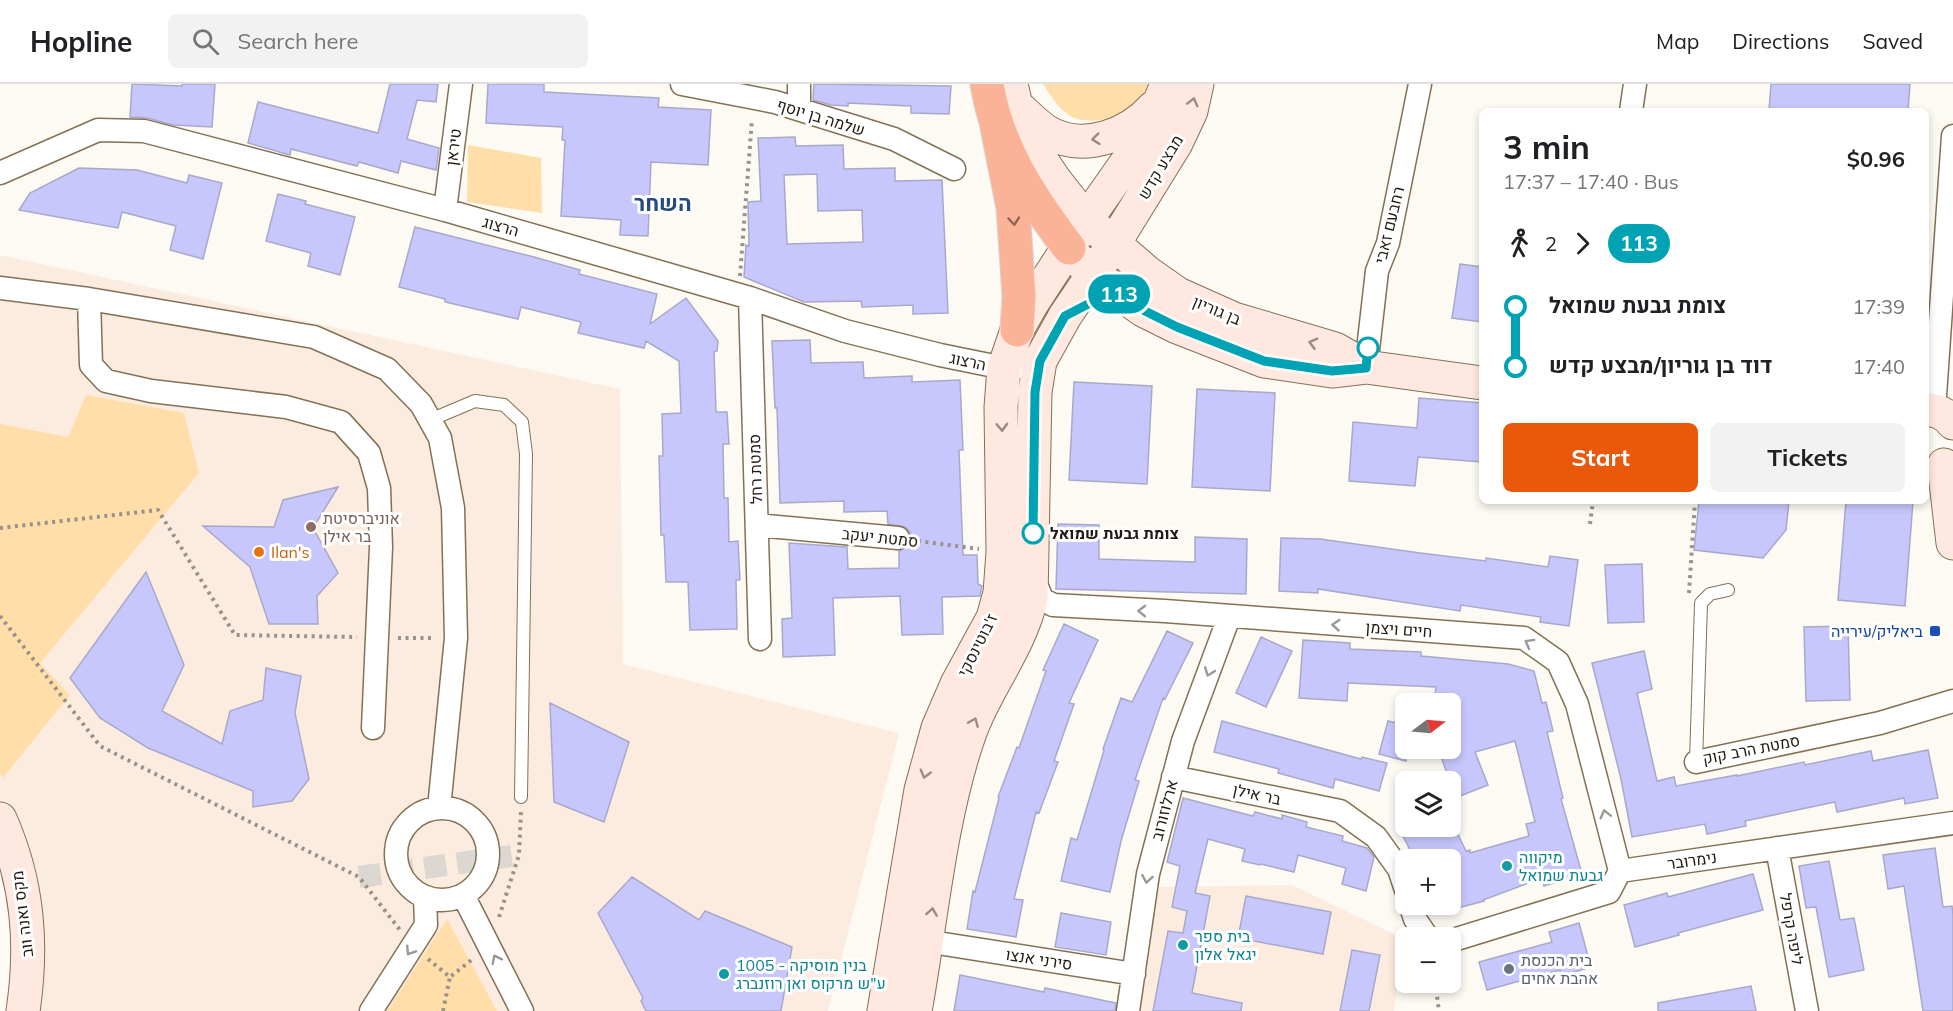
<!DOCTYPE html>
<meta charset="utf-8">
<style>
body{margin:0;font-family:Mulish,Heebo,sans-serif;background:#f2f2f2;color:#202124;height:100vh;display:flex;flex-direction:column;font-size:22px;white-space:nowrap}
*{box-sizing:border-box;margin:0}
p{font-size:20px;color:#757577}
.icon{flex:none;width:33px;height:33px;fill:none;stroke:currentColor;stroke-width:2;stroke-linecap:round;stroke-linejoin:round}
.map{position:relative;flex:1;overflow:hidden}
.panel{position:absolute;left:1479px;top:24px;width:450px;height:396px;display:flex;flex-direction:column;background:#fff;border-radius:9px;box-shadow:0 3px 9px #0003}
.panel>*{flex:none}
.badge{padding:0 12px;border-radius:20px;font-size:21px;line-height:39px}
.needle{width:39px;rotate:74deg}
.buttons{position:absolute;left:1395px;top:609px;display:grid;gap:12px}
.buttons a{display:grid;place-items:center;width:66px;height:66px;border-radius:9px;background:#fff;box-shadow:0 3px 9px #0003;font-size:30px}
.map>.badge{position:absolute;translate:-50% -50%;box-shadow:0 0 0 3px #fff}
.legs{display:flex;align-items:center;gap:9px;height:66px;padding:0 24px;font-size:20px}
.legs p{margin-inline-start:auto}
.summary{display:flex;align-items:center;justify-content:space-between;height:102px;padding:0 24px}
h1{font-size:33px;font-weight:700;line-height:45px}
.button{display:flex;gap:12px;margin-top:auto;padding:12px 24px}
.button a{flex:1;height:69px;border-radius:9px;background:#ea580c;color:#fff;font-size:24px;font-weight:700;line-height:69px;text-align:center}
.button a+a{background:#f2f2f2;color:#202124}
ul{padding:0 24px;list-style:none}
li{display:flex;align-items:center;gap:21px;height:60px;font-size:22px}
li i{display:grid;place-items:center;width:9px;height:100%;margin:0 8px;background:currentColor}
li i::after{content:'';width:15px;height:15px;margin:-8px;border:4px solid;border-radius:50%;background:#fff}
li p{margin-inline-start:auto}
li:first-child i{background:linear-gradient(#0000 50%,currentColor 0)}
li:last-child i{background:linear-gradient(currentColor 50%,#0000 0)}
header{display:flex;align-items:center;gap:36px;box-sizing:border-box;height:84px;padding:0 30px;background:#fff;border-bottom:2px solid #e0e0e0}
header strong{font-size:28px}
nav{display:flex;gap:33px;margin-inline-start:auto;font-size:21px}
.search{width:420px;height:54px;background:#f2f2f2;display:flex;align-items:center;gap:15px;box-sizing:border-box;padding:0 21px;border-radius:9px;color:#757577;font-size:22px}
.map>svg:first-child{display:block}
.education{fill:#fcece0}
.green{fill:#ffdeaa}
.building{fill:#c7c7fe;stroke:#a8a9c9;stroke-width:1.5;fill-rule:evenodd}
.lines{fill:none;stroke-linecap:round;stroke-linejoin:round}
.street-tunnel{stroke:#dcd8d1;stroke-width:22;stroke-dasharray:22 11;stroke-linecap:butt}
.lane-casing{stroke:#837155;stroke-width:14}
.street-casing{stroke:#837155;stroke-width:25}
.secondary-casing{stroke:#837155;stroke-width:35}
.highway-casing{stroke:#d7d6d4;stroke-width:35}
.path{stroke:#98928a;stroke-width:4;stroke-dasharray:3 4.5;stroke-linecap:butt}
.lane{stroke:#fff;stroke-width:12}
.street{stroke:#fff;stroke-width:22}
.secondary{stroke:#fee8e0;stroke-width:33}
.highway{stroke:#fbb398;stroke-width:33}
.oneway{stroke:#9b8b82}
.oneway2{stroke:#8e6654}
.oneway3{stroke:#9b9893}
.line-1-casing{stroke:#fff;stroke-width:14}
.line-1{stroke:#00a3b4;stroke-width:9}
.stop-1-dot{fill:#fff;stroke:#00a3b4;stroke-width:3}
.education-dot{fill:#8d6e63;stroke:#fff;stroke-width:2}
.food-dot{fill:#e8710a;stroke:#fff;stroke-width:2}
.transit-dot{fill:#1a4fb4;stroke:#fff;stroke-width:2}
.culture-dot{fill:#0f9aa8;stroke:#fff;stroke-width:2}
.worship-dot{fill:#6b7280;stroke:#fff;stroke-width:2}
.labels{text-anchor:middle;dominant-baseline:central;stroke-width:6;stroke-linejoin:round;paint-order:stroke}
.street-label{font-size:16px;fill:#211a0f;stroke:#fff}
.education-label{font-size:16px;fill:#785e54;stroke:#fff;text-anchor:start}
.stop-label{font-size:16px;font-weight:bold;fill:#211a0f;stroke:#fff;text-anchor:start}
.food-label{font-size:16px;fill:#c56008;stroke:#fff;text-anchor:start}
.transit-label{font-size:16px;fill:#164399;stroke:#fff;text-anchor:end}
.culture-label{font-size:16px;fill:#0d838f;stroke:#fff;text-anchor:start}
.worship-label{font-size:16px;fill:#5b616d;stroke:#fff;text-anchor:start}
.district-label{font-size:22px;font-weight:bold;fill:#244a80;stroke:#fff}
</style>
<header>
<strong>Hopline</strong>
<div class="search"><svg class="icon" aria-label="search" viewBox="0 0 24 24"><circle cx="10" cy="10" r="6"/><path d="M15 15l6 6"/></svg>Search here</div>
<nav><a>Map</a><a>Directions</a><a>Saved</a></nav>
</header>
<div class="map">
<svg width="1953" height="927" viewBox="0 0 1953 927">
<rect width="100%" height="100%" fill="#fdf9f3"/>
<!-- education -->
<path class="education" d="M0,171L620,305L623,580L899,649L828,927H34L0,721Z
M1292,801L1404,855L1394,927H1139L1159,803Z"/>
<!-- green -->
<path class="green" d="M1043,0H1148C1145,8 1138,17 1132,24C1120,36 1085,41 1070,32C1058,24 1051,12 1043,0Z
M468,61L541,74L542,129L467,118Z
M86,311L184,329L199,389L40,579L70,611L3,694L0,689V340L68,353Z
M447,835L497,927H387Z"/>
<!-- building -->
<path class="building" d="M132,0L182,2V0H215L212,43L173,41L147,34L130,33Z
M390,0H438L436,18L417,16L407,55L439,64L436,86L401,77L398,89L359,78L357,82L291,65L290,71L248,59L258,18L378,49Z
M488,0H544V8L659,14L658,23L711,26L708,81L651,78L648,152L620,151L621,136L561,132L565,56H562L563,43L486,39Z
M814,0L951,2L949,30L911,29V22L848,19V22L831,21L813,16Z
M1771,0H1910L1908,27H1769Z
M795,53L796,62L843,61L844,85L895,84V97L942,96L948,229L913,230V221L862,223L861,217L804,218L744,193L746,161L749,162L748,118L761,117L758,54ZM817,90L818,127L862,126L863,158L787,160L784,91Z
M79,84L137,86L187,99L189,91L222,99L203,175L170,166L176,142L122,128L118,144L19,126L30,109Z
M278,110L306,117L305,120L355,133L340,191L308,182L311,169L266,157Z
M415,143L534,173L580,186L579,190L657,210L650,240L686,214L718,257L717,267L714,268L716,328H727L729,360H723L724,414H728L729,458L738,457L740,496H736L737,545L690,546L688,498H666L664,451H661L659,372H663L662,330L681,329L679,277L646,257L644,264L578,249L581,238L521,223L518,235L445,218V215L399,203Z
M1460,180L1482,183V238L1452,234Z
M810,256L811,279L863,278L864,294L912,292V298L960,296L963,366H959L963,471H977L978,500L982,502L980,512L942,513L943,550L902,551L900,512L833,514L835,571L783,573L782,535L792,534L789,459L847,463L848,485L899,484V467L909,462L911,455L910,448L905,443L888,440L887,427L844,428V417L780,419L777,324H775L772,257Z
M1074,298L1152,302L1147,400L1069,396Z
M1197,305L1275,309L1270,407L1192,403Z
M1419,314L1482,319V378L1418,373L1415,402L1349,397L1353,338L1417,344Z
M338,403L313,444L338,489L317,512L318,540H269L250,483L203,442L274,443L283,416Z
M1699,417H1789L1786,446L1763,474L1694,466Z
M1846,417H1913L1905,522L1838,516Z
M1058,440L1099,441V475L1195,478V453L1247,455L1246,510L1056,505Z
M1281,454L1320,455L1420,469L1486,477V474L1548,483L1550,472L1578,476L1569,542L1540,538L1541,533L1461,521L1460,527L1318,505V509L1279,507Z
M1642,480L1644,538L1608,539L1605,481Z
M146,488L184,581L162,627L222,660L230,627L263,616L266,584L301,592L295,629L309,695L292,717L253,723V707L148,664L100,634L70,594Z
M1064,540L1098,556L1069,619L1074,620L1054,677L1058,678L1039,729L1036,728L1014,815L1023,816L1016,853L967,845L973,807L975,808L999,714L998,713L1017,663L1019,664L1046,587L1043,586Z
M1848,542L1850,616L1806,617L1804,543Z
M1167,547L1193,559L1165,615L1163,614L1135,696L1139,697L1121,757L1110,808L1061,797L1071,754L1077,756L1104,666L1103,665L1121,614L1132,618Z
M1261,553L1292,567L1266,623L1236,609Z
M1303,556L1350,559V565L1421,568V572L1508,580L1534,587L1542,619L1546,618L1553,647L1547,648L1563,714L1561,715L1582,790L1544,802L1542,794L1483,816L1484,817L1450,826V776H1415L1398,742H1454L1466,767L1470,766V769L1529,752L1526,740L1535,738L1515,657L1475,668L1488,701L1450,716V698L1438,664H1450V620H1434L1436,603L1348,599L1347,617L1299,614Z
M1644,567L1652,605L1637,609L1657,697L1674,693L1676,702L1737,691V692L1804,678L1805,681L1871,667L1873,677L1928,666L1938,714L1905,720L1904,714L1837,728L1835,718L1745,737L1746,742L1707,750L1705,740L1632,753L1621,695L1592,579Z
M550,619L629,658L604,738L554,718Z
M1222,637L1361,675L1362,673L1387,679L1379,707L1335,695L1333,704L1278,689L1279,685L1214,668Z
M1388,637L1406,641V677L1379,670Z
M1183,714L1253,732L1255,728L1282,735V731L1307,738L1306,743L1343,752L1342,757L1367,764L1374,773L1366,807L1342,800L1346,784L1298,771L1294,788L1261,780L1260,781L1242,777L1245,765L1208,755L1195,809L1210,812L1192,909L1242,919L1241,927H1153L1168,847L1183,849L1187,827L1172,823L1180,782L1167,778Z
M1935,764L1943,823L1952,822L1953,831V927H1923L1904,802L1888,805L1883,771Z
M1829,777L1840,836L1854,834L1864,886L1829,893L1816,823L1806,824L1799,782Z
M1753,790L1763,826L1678,849L1679,851L1635,863L1624,821L1667,809L1668,813Z
M632,793L699,836L705,827L792,863L781,927H646L641,917L643,914L598,829Z
M1246,812L1331,828L1323,870L1238,854Z
M1061,829L1111,838L1106,871L1055,863Z
M1579,839L1591,883L1561,892L1560,886L1487,906L1479,878L1552,858L1549,848Z
M1352,866L1380,871L1369,927H1340Z
M960,891L1044,908L1045,904L1116,919L1115,927H954Z
M1751,902L1756,927H1658V919Z"/>
<g class="lines">
<!-- street-tunnel -->
<path class="street-tunnel" d="M359,793L519,771"/>
<!-- lane casing -->
<g class="lane-casing">
<path id="lane" d="M430,336L475,317L504,321L522,338L526,370L521,713
M1696,678L1701,519L1710,510L1728,506"/>
</g>
<!-- street casing -->
<g class="street-casing">
<path id="street" d="M682,0L775,18L894,55L954,85
M799,25V0
M1631,27L1635,0
M0,89L98,46L144,47L445,126L750,214L845,247L940,271L1004,284L1019,283
M445,126L461,0
M0,204L89,215L314,253L387,285L421,320L440,354L453,424L456,554L439,724
M750,214L760,555
M89,215L91,281L106,297L151,307L286,323L341,338L369,369L379,404L381,463L373,644
M1366,283L1377,187L1388,159L1420,0
M1934,326L1953,52
M757,441L898,454
M1033,493L1042,515L1053,521L1165,527L1524,554L1558,578L1577,620L1620,787
M1696,678L1880,639L1953,617
M1173,693L1340,727L1376,753L1399,785L1406,806
M396 770a46 46 0 1 1 92 0a46 46 0 1 1-92 0Z
M1777,764L1807,927
M1620,787L1953,739
M463,811L522,927
M1410,820L1415,835L1428,854
M1450,857L1609,808L1620,787
M944,860L1134,890
M371,927L426,841L425,813
M1128,927L1148,790L1183,657L1229,533"/>
</g>
<!-- secondary casing -->
<g class="secondary-casing">
<path id="secondary" d="M1011,0L1016,22L1032,62L1054,95L1086,136L1148,189L1178,210L1234,235L1335,265L1366,283
M1017,22C1027,31 1038,43 1049,49C1085,68 1129,51 1154,23
M1079,176L1089,187L1143,226L1177,243L1264,277L1332,287L1366,283L1482,299
M1926,326C1938,326 1946,330 1953,339
M1944,381L1953,459
M0,735C28,798 33,860 23,927
M884,927L921,706L938,644L957,600L993,534L1000,509L1003,468L1001,323L1004,284L1017,246L1031,221L1086,136L1139,61L1150,41L1167,0
M915,927C931,839 939,741 967,657C983,607 1019,566 1031,515L1035,308L1040,277L1065,232L1113,161L1176,59L1191,27L1197,0"/>
</g>
<!-- highway casing -->
<g class="highway-casing">
<path id="highway" d="M987,0C997,63 1031,114 1069,164
M996,38L1013,124L1019,212L1017,246"/>
</g>
<!-- path -->
<path class="path" d="M740,192L752,35
M1590,440L1593,417
M0,444L158,426L235,551L357,553
M918,457L979,465
M1689,509L1695,417
M0,532L100,662L359,793L400,846
M398,554H435
M499,833L519,771L521,727
M428,875L450,893L474,874
M1435,898L1439,927
M443,927L450,893"/>
<!-- lane -->
<use href="#lane" class="lane"/>
<!-- street -->
<use href="#street" class="street"/>
<!-- secondary -->
<use href="#secondary" class="secondary"/>
<!-- highway -->
<use href="#highway" class="highway"/>
</g>
<!-- one-way arrows -->
<defs><path id="oneway-chevron" d="M-2-3.5L2.5 0L-2 3.5" fill="none" stroke-width="1.6" stroke-linecap="round" stroke-linejoin="round" transform="scale(1.5)"/></defs>
<g class="oneway">
<use href="#oneway-chevron" transform="translate(1193 18) rotate(-76)"/>
<use href="#oneway-chevron" transform="translate(1096 55) rotate(174)"/>
<use href="#oneway-chevron" transform="translate(1313 259) rotate(-165)"/>
<use href="#oneway-chevron" transform="translate(1002 343) rotate(88)"/>
<use href="#oneway-chevron" transform="translate(974 638) rotate(-67)"/>
<use href="#oneway-chevron" transform="translate(925 690) rotate(106)"/>
<use href="#oneway-chevron" transform="translate(932 828) rotate(-81)"/>
</g>
<use class="oneway2" href="#oneway-chevron" transform="translate(1014 137) rotate(85)"/>
<g class="oneway3">
<use href="#oneway-chevron" transform="translate(1142 527) rotate(-179)"/>
<use href="#oneway-chevron" transform="translate(1336 541) rotate(-176)"/>
<use href="#oneway-chevron" transform="translate(1529 559) rotate(-151)"/>
<use href="#oneway-chevron" transform="translate(1209 588) rotate(111)"/>
<use href="#oneway-chevron" transform="translate(1605 730) rotate(-104)"/>
<use href="#oneway-chevron" transform="translate(1147 795) rotate(100)"/>
<use href="#oneway-chevron" transform="translate(410 867) rotate(123)"/>
<use href="#oneway-chevron" transform="translate(496 875) rotate(-117)"/>
</g>
<g class="lines">
<!-- line-1 casing -->
<g class="line-1-casing">
<path id="line-1" d="M1033,449L1035,308L1040,277L1065,232L1094,217L1119,210L1143,226L1177,243L1264,277L1332,287L1366,284L1368,264"/>
</g>
<!-- line-1 -->
<use href="#line-1" class="line-1"/>
</g>
<!-- markers -->
<g class="stop-1-dot">
<circle cx="1368" cy="264" r="10"/>
<circle cx="1033" cy="449" r="10"/>
</g>
<circle class="education-dot" cx="311" cy="443" r="6"/>
<circle class="food-dot" cx="259" cy="468" r="6"/>
<rect class="transit-dot" x="1929" y="541" width="12" height="12" rx="3"/>
<g class="culture-dot">
<circle cx="1507" cy="782" r="6"/>
<circle cx="1183" cy="861" r="6"/>
<circle cx="724" cy="890" r="6"/>
</g>
<circle class="worship-dot" cx="1509" cy="885" r="6"/>
<g class="labels">
<!-- street labels -->
<g class="street-label">
<text transform="translate(821 33) rotate(17)">שלמה בן יוסף</text>
<text transform="translate(453 63) rotate(-83)">טיראן</text>
<text transform="translate(1160 83) rotate(-59)">מבצע קדש</text>
<text transform="translate(1389 141) rotate(-76)">רחבעם זאבי</text>
<text transform="translate(501 142) rotate(16)">הרצוג</text>
<text transform="translate(1217 226) rotate(23)">בן גוריון</text>
<text transform="translate(968 277) rotate(12)">הרצוג</text>
<text transform="translate(755 385) rotate(-92)">סמטת רחל</text>
<text transform="translate(880 453) rotate(6)">סמטת יעקב</text>
<text transform="translate(1399 545) rotate(4)">חיים ויצמן</text>
<text transform="translate(977 561) rotate(-63)">ז'בוטינסקי</text>
<text transform="translate(1751 665) rotate(-11)">סמטת הרב קוק</text>
<text transform="translate(1257 710) rotate(12)">בר אילן</text>
<text transform="translate(1164 726) rotate(-75)">ארלוזורוב</text>
<text transform="translate(1692 776) rotate(-8)">נימרובר</text>
<text transform="translate(22 830) rotate(-97)">מקס ואנה ווב</text>
<text transform="translate(1792 845) rotate(80)">ליפה קרפל</text>
<text transform="translate(1039 875) rotate(9)">סירני אנצו</text>
</g>
<!-- education labels -->
<g class="education-label">
<text x="323" y="434">אוניברסיטת<tspan x="323" dy="18">בר אילן</tspan></text>
</g>
<!-- stop labels -->
<g class="stop-label">
<text x="1050" y="449">צומת גבעת שמואל</text>
</g>
<!-- food labels -->
<g class="food-label">
<text x="271" y="468">Ilan's</text>
</g>
<!-- transit labels -->
<g class="transit-label">
<text x="1923" y="547">ביאליק/עירייה</text>
</g>
<!-- culture labels -->
<g class="culture-label">
<text x="1519" y="773">מיקווה<tspan x="1519" dy="18">גבעת שמואל</tspan></text>
<text x="1195" y="852">בית ספר<tspan x="1195" dy="18">יגאל אלון</tspan></text>
<text x="736" y="881">1005 - בנין מוסיקה<tspan x="736" dy="18">ע"ש מרקוס ואן רוזנברג</tspan></text>
</g>
<!-- worship labels -->
<g class="worship-label">
<text x="1521" y="876">בית הכנסת<tspan x="1521" dy="18">אהבת אחים</tspan></text>
</g>
<!-- district labels -->
<g class="district-label">
<text x="663" y="119">השחר</text>
</g>
</g>
</svg>
<div class="buttons">
<a><svg class="needle" viewBox="-14 -14 28 28"><path d="M0-13l5 13h-10z" fill="#e53935"/><path d="M0 13l5-13h-10z" fill="#757577"/></svg></a>
<a><svg class="icon" aria-label="layers" viewBox="0 0 24 24"><path d="M12 4l9 5-9 5-9-5zM3 14l9 5 9-5"/></svg></a>
<a>+</a>
<a>−</a>
</div>
<b class="badge" style="left:1119px;top:210px;background:#00a3b4;color:#fff">113</b>
<section class="panel">
<div class="summary"><div><h1>3 min</h1><p>17:37 – 17:40 · Bus</p></div><b>$0.96</b></div>
<div class="legs"><svg class="icon" aria-label="walk" viewBox="0 0 24 24"><circle cx="13" cy="4" r="2"/><path d="M13 8l-2 6 4 7M11 14l-3 7M7 12l3-4h3l4 4"/></svg>2<svg class="icon" aria-label="forward" viewBox="0 0 24 24"><path d="M9 5l7 7-7 7"/></svg><b class="badge" style="background:#00a3b4;color:#fff">113</b></div>
<ul>
<li><i style="color:#00a3b4"></i><b>צומת גבעת שמואל</b><p>17:39</p></li>
<li><i style="color:#00a3b4"></i><b>דוד בן גוריון/מבצע קדש</b><p>17:40</p></li>
</ul>
<div class="button"><a>Start</a><a>Tickets</a></div>
</section>
</div>
